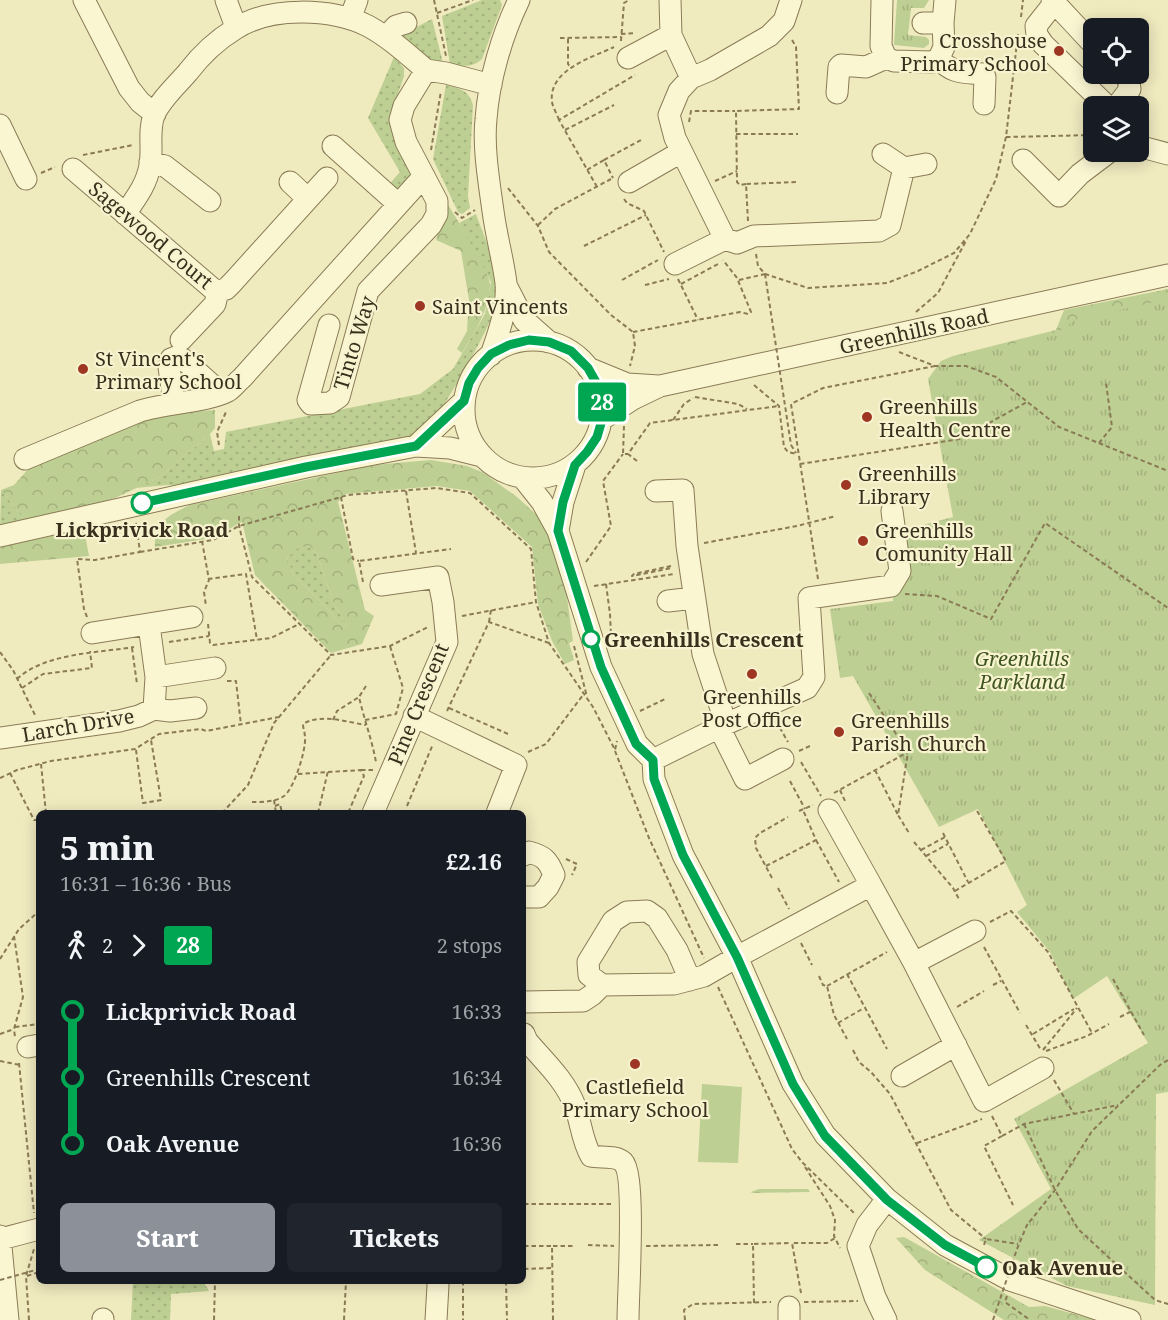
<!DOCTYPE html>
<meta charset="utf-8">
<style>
body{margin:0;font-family:"Noto Serif",serif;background:#20242c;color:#f1f3f6;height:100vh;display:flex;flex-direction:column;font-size:22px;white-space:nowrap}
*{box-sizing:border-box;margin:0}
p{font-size:20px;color:#9ea1a6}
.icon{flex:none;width:33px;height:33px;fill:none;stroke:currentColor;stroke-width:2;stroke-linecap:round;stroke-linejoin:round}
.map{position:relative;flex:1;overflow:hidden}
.panel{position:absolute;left:36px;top:810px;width:490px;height:474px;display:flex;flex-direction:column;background:#171b24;border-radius:9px;box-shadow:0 3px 15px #0003}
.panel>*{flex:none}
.badge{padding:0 12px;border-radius:4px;font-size:21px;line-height:39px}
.controls{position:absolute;left:1083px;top:18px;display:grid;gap:12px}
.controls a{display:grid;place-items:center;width:66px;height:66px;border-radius:9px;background:#171b24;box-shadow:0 3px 15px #0003;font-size:30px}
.map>.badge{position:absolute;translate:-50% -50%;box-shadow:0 0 0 3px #fff}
.legs{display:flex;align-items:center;gap:9px;height:66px;padding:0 24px;font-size:20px}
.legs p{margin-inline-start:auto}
.summary{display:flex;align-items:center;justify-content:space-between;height:102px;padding:0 24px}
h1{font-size:33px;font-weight:800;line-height:45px}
.cta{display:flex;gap:12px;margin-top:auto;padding:12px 24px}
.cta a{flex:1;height:69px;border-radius:9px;background:#8c9099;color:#fff;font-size:24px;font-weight:800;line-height:69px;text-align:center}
.cta a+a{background:#20242c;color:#f1f3f6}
ul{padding:0 24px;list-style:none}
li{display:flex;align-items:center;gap:21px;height:66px;font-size:22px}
li i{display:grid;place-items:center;width:9px;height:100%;margin:0 8px;background:currentColor}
li i::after{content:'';width:15px;height:15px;margin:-8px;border:4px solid;border-radius:50%;background:#171b24}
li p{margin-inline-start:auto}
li:first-child i{background:linear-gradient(#0000 50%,currentColor 0)}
li:last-child i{background:linear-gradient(currentColor 50%,#0000 0)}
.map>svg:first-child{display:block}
.grass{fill:url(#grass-dots)}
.forest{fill:url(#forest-crowns);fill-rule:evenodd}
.park{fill:url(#park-tufts)}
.pitch{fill:#bdcf92}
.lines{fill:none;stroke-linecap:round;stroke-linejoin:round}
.minor-casing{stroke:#8a7b56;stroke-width:23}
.path{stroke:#8a7b56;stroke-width:2;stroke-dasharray:4.5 3;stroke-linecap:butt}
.minor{stroke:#fbf6d2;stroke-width:21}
.path-bridge{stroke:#8a7b56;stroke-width:2;stroke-dasharray:4.5 3;stroke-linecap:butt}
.line-1-casing{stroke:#fff;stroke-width:14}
.line-1{stroke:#00a651;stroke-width:9}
.poi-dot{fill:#9d3622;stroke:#f7f3cf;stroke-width:2}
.stop-1-dot{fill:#fff;stroke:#00a651;stroke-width:3}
.labels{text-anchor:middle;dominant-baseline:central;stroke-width:4.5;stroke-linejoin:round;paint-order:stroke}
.poi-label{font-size:20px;fill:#392f1c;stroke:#f7f3cf;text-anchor:start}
.street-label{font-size:20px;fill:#392f1c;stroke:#f7f3cf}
.stop-label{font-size:20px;font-weight:bold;fill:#392f1c;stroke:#f7f3cf;text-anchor:start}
.park-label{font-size:20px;font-style:italic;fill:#405621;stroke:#f7f3cf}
</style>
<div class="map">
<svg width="1168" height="1320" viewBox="0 0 1168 1320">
<defs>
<pattern id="grass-dots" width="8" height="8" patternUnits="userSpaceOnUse" patternTransform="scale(1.5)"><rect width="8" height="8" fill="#bdcf92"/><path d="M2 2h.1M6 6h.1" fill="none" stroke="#a3b27d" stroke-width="1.8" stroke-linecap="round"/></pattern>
<pattern id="forest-crowns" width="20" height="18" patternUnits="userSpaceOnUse" patternTransform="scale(1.5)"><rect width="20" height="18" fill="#bdcf92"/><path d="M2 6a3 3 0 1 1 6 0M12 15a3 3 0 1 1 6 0" fill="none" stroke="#a3b27d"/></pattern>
<pattern id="park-tufts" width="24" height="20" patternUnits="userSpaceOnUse" patternTransform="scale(1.5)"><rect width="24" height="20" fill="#bdcf92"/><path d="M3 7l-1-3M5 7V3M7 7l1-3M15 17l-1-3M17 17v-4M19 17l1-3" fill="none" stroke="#a3b27d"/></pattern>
</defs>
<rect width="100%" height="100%" fill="#f0eabf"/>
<!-- grass -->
<path class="grass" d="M482,0H500L502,5L482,59C472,68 463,66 450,64L442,16Z
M432,19L443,63C424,61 415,46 401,35Z
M394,57L404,68V76L390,118L412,174L403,188L394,193L385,189L400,172L368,118Z
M446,85C459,88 469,90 473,105L468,196L470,208L462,214L458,212L433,159Z
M476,214C483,234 501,275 500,294C499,313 442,414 427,428C421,433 410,437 402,441L194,487L168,485L135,488L160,477L210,434L214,451L224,449L226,432L420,394L453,369L485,314L491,282L459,223Z
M1,490L18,511L33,521L0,531Z
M309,545L317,554L334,604L347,625L344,628L328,609L293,574L287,558L298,547Z
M133,1281H203L209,1291L171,1294L170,1320H131Z"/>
<!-- forest -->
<path class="forest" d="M447,203C455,216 491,274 490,285C489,311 475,331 462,353L457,349L467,331L469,300L461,251L436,240Z
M1168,289V328L953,356L1056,330L1064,310Z
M215,410V428L210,434L160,477L115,498L33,521L18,511L1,490L14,485L30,467L143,418L171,413Z
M431,460L467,466L482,472L517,497L538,516L553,537L566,590L573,641L569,643L574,660L565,664L552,641L538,604L532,547L470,491L437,486L346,494L338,502L365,610L374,616L362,644L331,653L255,575L242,522L212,538L155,547C153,522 171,514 190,505L373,465ZM309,545L317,554L334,604L347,625L344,628L328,609L293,574L287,558L298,548Z
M84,529L89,556L0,564V547Z
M759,1189H808L810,1192L752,1193L751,1192Z
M904,1237L1029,1307L1045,1306L1096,1320H1004L925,1270L896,1238Z"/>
<!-- park -->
<path class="park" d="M897,0H929L924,8H911L908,35L926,37L929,40V44L924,48L894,45Z
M1168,299V1092L1156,1094L1155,1305L1067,1286L979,1240L1051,1189L1014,1119L1148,1043L1107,976L1073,999L1050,952L1017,912L1027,905L978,809L939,827L853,676L840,678L830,609L893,601L897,532L953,517L928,379L941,361L953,356L1053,336L1075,320Z"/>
<!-- pitch -->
<path class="pitch" d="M702,1084L742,1087L738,1163L698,1162Z"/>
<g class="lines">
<!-- minor casing -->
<g class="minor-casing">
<path id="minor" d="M84,0L129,88L140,102L155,114
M226,0L236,27
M670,0L671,35L691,78
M882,0L881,46L886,58L894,61L932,62L939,58L944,47L943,23L945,0
M1052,0L1094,45
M1055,2L1036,26L1037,35L1043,44L1107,106
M350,19L357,0
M923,23H943
M386,37L396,26L406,23
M628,58L671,35
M939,58C951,74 964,72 983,74L985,77L984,104
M837,93L839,67L841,65L866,67L886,58
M1117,106L1130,89L1128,79L1123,74
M0,125L26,179
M333,146L398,204
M1138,146L1168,154
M1023,160L1059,196L1080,174L1109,152
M150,162L165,166L210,201
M904,168L926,164
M73,169L213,289L218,291L226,289L232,283L327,178
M290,182L308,199
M629,182L681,152
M125,214C136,198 147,184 150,165C153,149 148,131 154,115C161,99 177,85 188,72C201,55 217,40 235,29C270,6 331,8 368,26C390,38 407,54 426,70
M725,239L675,138L669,115L679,91L691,78L710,70L769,36L784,21L791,0
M675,264L725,239L737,243L754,236L879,231L890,225L904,168L883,154
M506,285L524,320L549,342
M329,325L308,400L311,404L330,403L339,397L368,291L431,225L437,214V201L406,142L400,120L404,106L426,70L446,73L491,85
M181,340L215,304L218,291
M464 409a69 69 0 1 1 138 0a69 69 0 1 1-138 0Z
M491,355C499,332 508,307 506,283C503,259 496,235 493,211C489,182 483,147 486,119C489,79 502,35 519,0
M588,368L627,384L659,386
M174,403L169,367L171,359L176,357L183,359L221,393
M601,420L633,399L660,386L1168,275
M416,446L464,401
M25,459L140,411C164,403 207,402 228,391C233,388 237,382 242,378L424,176
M523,478L542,502L558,531L601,667L637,744L653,760L654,779L683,855L737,957L793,1084L825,1135L887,1199L945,1245L1010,1280L1130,1320
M656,491L683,490L687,546L703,654L726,724
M558,531L563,502L575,465
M0,536L306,467L416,446L450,448L482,456
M668,601L694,598
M149,625L156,677L154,709
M92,633L192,617
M156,677L215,668
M414,716L516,765L497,813
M719,727L745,779L783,759
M0,738L119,721L139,716L154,709L170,711L196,708
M653,760L726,724L807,688L814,677L809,598L891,586L900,571L892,511
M829,810L871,885
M373,813L447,642L443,602L438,577L381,585
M524,855L529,852C544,856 548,860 554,875L548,887L539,897H524
M914,963L975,931
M690,980L677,950L657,918L647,911L627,912L613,921L588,962L589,975L602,985L674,984L704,976L737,957L871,885L914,963L984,1101L1043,1068
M524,1002L583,1001L592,995L602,985
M524,1034L527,1041C545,1062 565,1080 575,1106C581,1122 582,1141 591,1156C600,1158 616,1155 623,1162C636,1175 628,1295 628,1320
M28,1047L39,1045
M902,1076L956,1045
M0,1236L8,1320
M1,1239L39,1229
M103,1319V1320
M436,1320L438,1285
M789,1320V1307
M886,1320L875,1297L858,1246L867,1225L887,1199"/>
</g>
<!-- path -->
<path class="path" d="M434,0L446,56
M437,13L473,0
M1021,17L1023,0
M621,34L636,33
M560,38L621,37
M568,39V64L571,68
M621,41L624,3L629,0
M559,120C557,114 553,108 552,102C548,70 591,58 614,47
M689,122L691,111H735
M565,130L614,105
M736,134H798
M1006,137L1094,135
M431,150L441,91
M83,155L133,145
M604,160L641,140
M587,170L604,160L613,178
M41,173L55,167
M715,181L737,171
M746,184L740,185L737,182L736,111L799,109L796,47L791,38
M597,187L559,120L635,75
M508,188L538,226L549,252L611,315L633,332L635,346L630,366
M624,199L627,203L644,211L664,252
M455,212L462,218L475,210
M748,221L746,184L797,182
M538,225L555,209L611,179
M584,246L646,215
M756,254L758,266L765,274L808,288L887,283L918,271L954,253L970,234L996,179L1006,137L1018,34
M678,279L698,320
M622,280L658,260
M739,280L765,274
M681,284L718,264
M645,285L669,279
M916,312L938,293L967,239
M633,332L740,312L748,314L751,312L737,278L723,260
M899,352L935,366H966L996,377L1059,427L1168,471
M754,385L779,406L784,447L788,452L797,454
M695,397L738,404L747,409
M673,420L684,404L693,398
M624,426L623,454H628
M1099,443L1112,427L1106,383
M219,445L217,432L226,412
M791,445L796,453
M637,461L628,454L650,423L779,406
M800,464L960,439L1027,402
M406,491L416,553
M341,497L353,559L359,561
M239,516V526L252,577L331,655L390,646L428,627
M202,541L209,580L204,592L206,606
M704,543L797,526L836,516
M140,552L213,540L239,526L348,495L436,488L470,493L531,549L536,602L549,643L593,707L615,750L617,741
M586,562L611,526L603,481L623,454
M671,566L634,574L632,576L672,568
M208,579L246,574L257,640
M818,579L791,404L823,388L935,366
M363,582L359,561L451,549
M606,584L610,614L611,635
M594,586L674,574
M905,594L937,596L991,619L1045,523L1168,608
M462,616L536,602
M87,617L84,609L77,559L95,560L140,552L136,523
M489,622L491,610
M208,624L210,643L213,645L271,638L299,624
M169,642L209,636
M574,646L587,697
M132,648L137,684
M0,652L13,670L35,715
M17,679C45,653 97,653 134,647
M227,681H236L241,725
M366,686L359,697C364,719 372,740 376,762
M22,688L43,674L92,668L90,651
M869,693L908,752L898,815L909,833
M449,708L508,734
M447,711L489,622L549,643
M640,711L667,698
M333,720L337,711L359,697
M365,720L396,714L403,688L390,646
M776,721L788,742
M136,750L143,803L161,800L151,740
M615,751L649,838L704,958
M799,751L810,746
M528,752L546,744L583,695
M801,762L821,796
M41,764L46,813
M361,770H374
M875,770L898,815
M10,773L34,820H39
M298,774L361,770L364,776L348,813
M0,778L17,770L51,761L135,749L159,734L201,729L206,731L279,717
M790,781L805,809
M840,790L845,801
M834,793L908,752
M274,800L276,813
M252,802C262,802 276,802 284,796C294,789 306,750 305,738C305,732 303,729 303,724C321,713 346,722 366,725
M275,806L280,804L282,813
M407,806L433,744
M799,811L813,805
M222,813L248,785L274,723L331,655
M318,813L328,771
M943,833L968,882
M816,840L839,882
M914,842L953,888L960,901
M921,850L945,837
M926,856L948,844
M566,859L577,864L572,875
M766,866L816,840L803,810
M772,878L756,848L755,838L760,833L788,817
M778,888L789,909
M955,891L1006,861L976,809
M990,922L1011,911L1048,952L1092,1033
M14,936L23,997L14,1029L15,1037
M801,943L812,965
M984,947L1020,1013
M0,959L19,929L39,911
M847,974L887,1049
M819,976L823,985L827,986L834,1015L847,1039
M1113,979L1144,1035
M993,985L1001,981
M827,986L887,952
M718,987L792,1149L802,1162L854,1213
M957,1007L984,991
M1120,1017L1132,1011
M838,1023L864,1008
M1026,1025L1041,1050
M15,1027L39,1024
M0,1034L14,1029
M1033,1034L1074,1009
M853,1050L859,1062L871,1072L890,1094L951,1210L986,1239
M1043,1050L1077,1008
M1046,1051L1087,1036L1109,1024
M0,1061L20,1065
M19,1063L34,1213
M1054,1080L1074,1114
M992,1116L1002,1136L1024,1124L1118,1105
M1024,1124L1055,1190L1078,1229L1155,1300L1168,1304
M1002,1136L984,1146L1013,1205
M917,1143L982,1119
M805,1167L830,1206L835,1220L834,1236L840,1248
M524,1204H612
M736,1244H753
M588,1245L614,1246
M984,1245L986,1239L1018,1244
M524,1246H551
M646,1246L718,1245
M1017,1249L1027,1225L1055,1190L1092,1131L1160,1065L1168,1060
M524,1269L553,1268
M27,1276L39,1272
M463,1281V1320
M506,1281L507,1320
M801,1293L792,1243H827L835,1238
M1007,1296L1005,1302L1030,1320
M804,1302L858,1301
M754,1303L753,1244L791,1243
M29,1320L26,1276L34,1249
M214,1320L215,1281
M344,1320L346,1281
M553,1320L552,1246H574
M685,1320L684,1310L693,1304L771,1302"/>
<!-- minor -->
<use href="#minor" class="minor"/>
<!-- path-bridge -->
<path class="path-bridge" d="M765,274L791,445
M0,1280L39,1269
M993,1320L1017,1249"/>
</g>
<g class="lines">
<!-- line-1 casing -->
<g class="line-1-casing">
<path id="line-1" d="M142,503L306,467L416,446L464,401L469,383L478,368L491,354L509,345L529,340L549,342L571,351L588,368L597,384L602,402V420L597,437L587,452L575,465L563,502L558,531L601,667L636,744L653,760L654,779L683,855L737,957L793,1084L825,1136L887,1200L945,1245L986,1267"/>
</g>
<!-- line-1 -->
<use href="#line-1" class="line-1"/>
</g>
<!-- markers -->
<g class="poi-dot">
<circle cx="1059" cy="51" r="6"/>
<circle cx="420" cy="306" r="6"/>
<circle cx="83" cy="369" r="6"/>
<circle cx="867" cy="417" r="6"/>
<circle cx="846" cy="485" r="6"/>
<circle cx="863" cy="541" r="6"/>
<circle cx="752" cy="674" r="6"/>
<circle cx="839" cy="732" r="6"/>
<circle cx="635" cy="1064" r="6"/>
</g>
<g class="stop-1-dot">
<circle cx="142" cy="503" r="10"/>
<circle cx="591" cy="639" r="8"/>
<circle cx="986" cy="1267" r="10"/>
</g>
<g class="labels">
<!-- poi labels -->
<g class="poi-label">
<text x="1047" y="40" text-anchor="end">Crosshouse<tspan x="1047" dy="23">Primary School</tspan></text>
<text x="432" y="306">Saint Vincents</text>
<text x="95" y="358">St Vincent's<tspan x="95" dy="23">Primary School</tspan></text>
<text x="879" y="406">Greenhills<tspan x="879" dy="23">Health Centre</tspan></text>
<text x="858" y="473">Greenhills<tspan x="858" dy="23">Library</tspan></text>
<text x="875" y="530">Greenhills<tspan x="875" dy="23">Comunity Hall</tspan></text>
<text x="752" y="696" text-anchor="middle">Greenhills<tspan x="752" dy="23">Post Office</tspan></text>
<text x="851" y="720">Greenhills<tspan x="851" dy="23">Parish Church</tspan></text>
<text x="635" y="1086" text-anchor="middle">Castlefield<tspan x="635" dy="23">Primary School</tspan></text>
</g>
<!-- street labels -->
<g class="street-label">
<text transform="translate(151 235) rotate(40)">Sagewood Court</text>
<text transform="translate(914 331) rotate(-12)">Greenhills Road</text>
<text transform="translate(354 343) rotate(-73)">Tinto Way</text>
<text transform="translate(418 704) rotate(-68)">Pine Crescent</text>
<text transform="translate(78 725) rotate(-10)">Larch Drive</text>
</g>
<!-- stop labels -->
<g class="stop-label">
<text x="142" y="529" text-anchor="middle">Lickprivick Road</text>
<text x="604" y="639">Greenhills Crescent</text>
<text x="1002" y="1267">Oak Avenue</text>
</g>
<!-- park labels -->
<g class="park-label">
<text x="1022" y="658">Greenhills<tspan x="1022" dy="23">Parkland</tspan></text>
</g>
</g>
</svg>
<div class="controls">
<a><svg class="icon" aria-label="locate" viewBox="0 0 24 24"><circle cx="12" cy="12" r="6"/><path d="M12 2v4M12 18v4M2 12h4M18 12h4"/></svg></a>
<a><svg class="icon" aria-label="layers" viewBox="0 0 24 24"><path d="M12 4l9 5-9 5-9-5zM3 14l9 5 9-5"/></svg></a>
</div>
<b class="badge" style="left:602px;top:402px;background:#00a651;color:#fff">28</b>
<section class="panel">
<div class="summary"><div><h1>5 min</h1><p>16:31 – 16:36 · Bus</p></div><b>£2.16</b></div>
<div class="legs"><svg class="icon" aria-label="walk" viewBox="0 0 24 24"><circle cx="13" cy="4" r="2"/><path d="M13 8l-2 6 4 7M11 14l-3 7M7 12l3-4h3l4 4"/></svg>2<svg class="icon" aria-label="forward" viewBox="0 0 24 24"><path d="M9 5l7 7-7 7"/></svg><b class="badge" style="background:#00a651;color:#fff">28</b><p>2 stops</p></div>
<ul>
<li><i style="color:#00a651"></i><b>Lickprivick Road</b><p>16:33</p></li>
<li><i style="color:#00a651"></i><span>Greenhills Crescent</span><p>16:34</p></li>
<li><i style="color:#00a651"></i><b>Oak Avenue</b><p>16:36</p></li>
</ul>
<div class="cta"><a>Start</a><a>Tickets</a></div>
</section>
</div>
